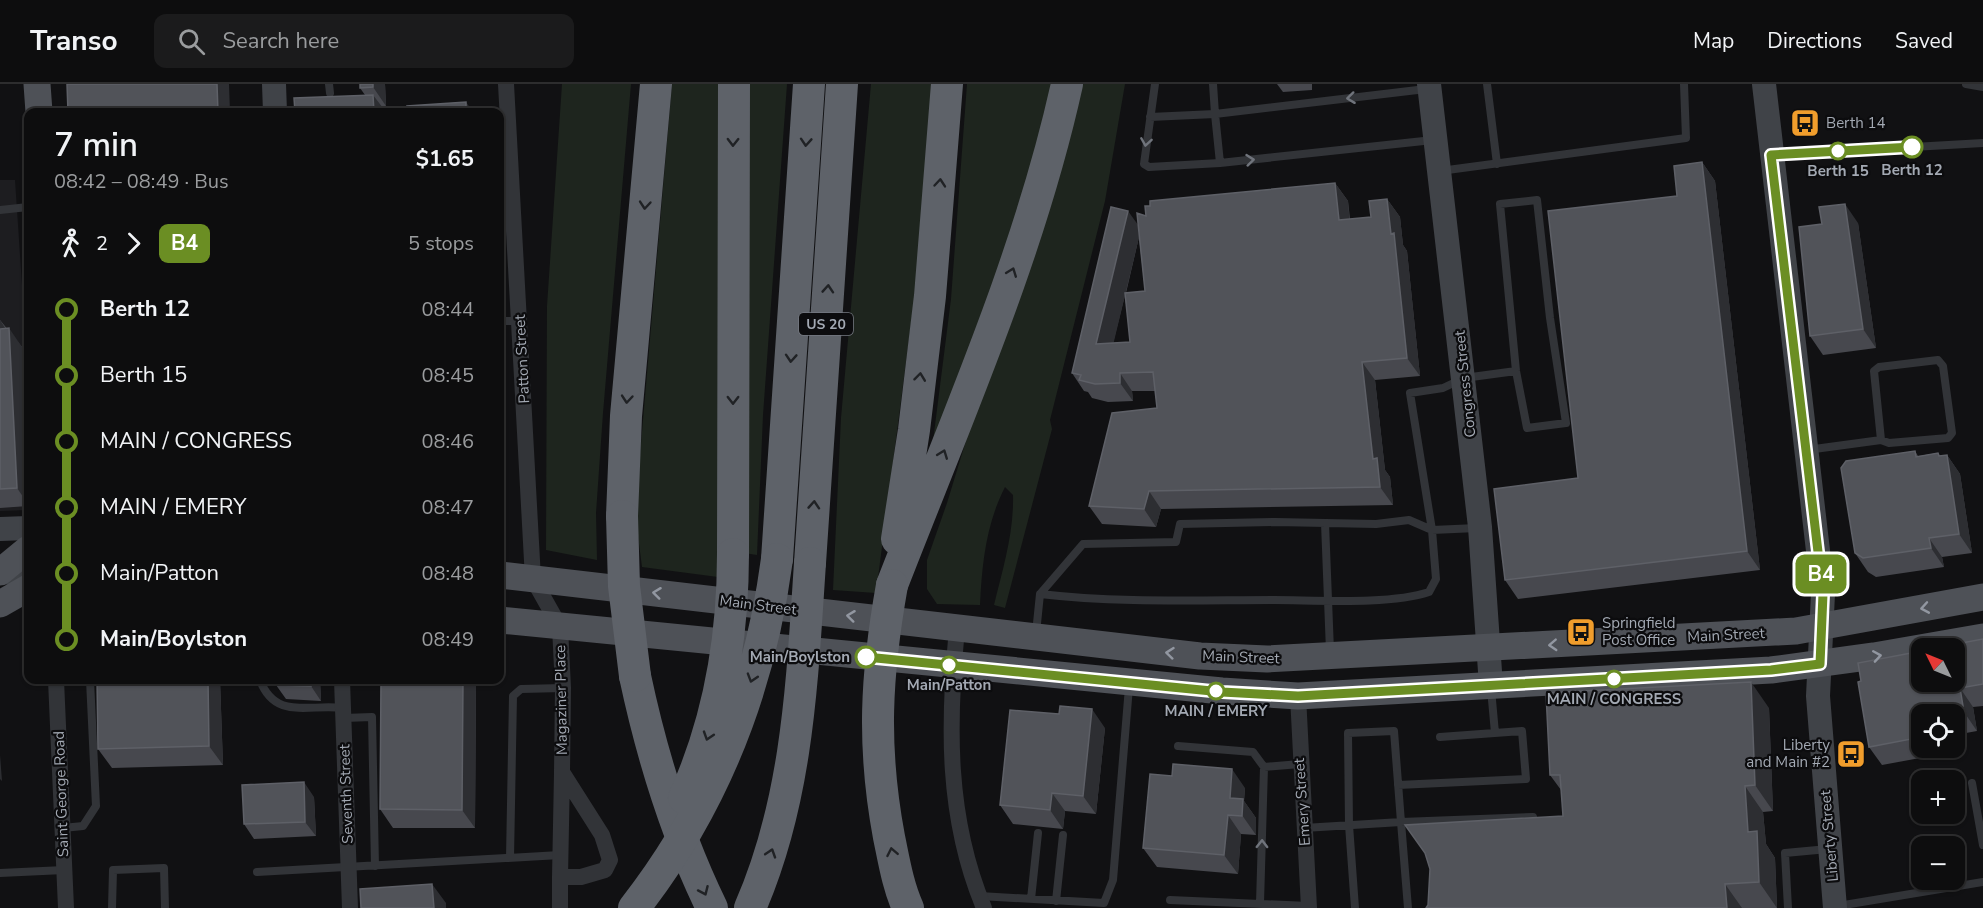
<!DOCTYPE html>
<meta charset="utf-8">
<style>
body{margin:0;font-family:"Nunito Sans",sans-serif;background:#1b1b1c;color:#f1f3f6;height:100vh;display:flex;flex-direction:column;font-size:22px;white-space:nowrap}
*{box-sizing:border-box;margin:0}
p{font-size:20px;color:#9a9c9e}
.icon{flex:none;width:33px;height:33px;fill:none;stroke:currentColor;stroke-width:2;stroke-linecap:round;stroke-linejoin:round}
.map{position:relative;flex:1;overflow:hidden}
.drawer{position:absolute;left:24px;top:24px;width:480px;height:576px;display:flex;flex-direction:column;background:#0d0d0e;border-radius:12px;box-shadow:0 2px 4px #0004,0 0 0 2px #2d2d2e}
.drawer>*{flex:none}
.badge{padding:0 12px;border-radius:9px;font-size:21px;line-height:39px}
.needle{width:39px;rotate:313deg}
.fabs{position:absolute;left:1911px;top:554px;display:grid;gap:12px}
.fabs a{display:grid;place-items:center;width:54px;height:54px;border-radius:12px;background:#0d0d0e;box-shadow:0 2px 4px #0004,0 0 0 2px #2d2d2e;font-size:30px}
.map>.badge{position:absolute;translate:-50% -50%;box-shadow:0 0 0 3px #fff}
.legs{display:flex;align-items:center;gap:9px;height:66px;padding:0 30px;font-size:20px}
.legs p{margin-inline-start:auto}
.head{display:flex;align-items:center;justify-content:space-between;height:102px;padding:0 30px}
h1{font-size:33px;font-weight:600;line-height:45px}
ul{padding:0 30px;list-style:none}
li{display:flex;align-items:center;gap:21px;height:66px;font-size:22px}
li i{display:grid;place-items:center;width:9px;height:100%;margin:0 8px;background:currentColor}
li i::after{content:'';width:15px;height:15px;margin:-8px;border:4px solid;border-radius:50%;background:#0d0d0e}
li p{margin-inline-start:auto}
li:first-child i{background:linear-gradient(#0000 50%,currentColor 0)}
li:last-child i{background:linear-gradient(currentColor 50%,#0000 0)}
header{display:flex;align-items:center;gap:36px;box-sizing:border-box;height:84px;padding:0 30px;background:#0d0d0e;border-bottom:2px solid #2d2d2e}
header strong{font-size:28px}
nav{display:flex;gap:33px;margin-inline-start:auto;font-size:21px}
.search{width:420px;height:54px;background:#1b1b1c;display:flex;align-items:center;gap:15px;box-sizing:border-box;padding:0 21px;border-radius:12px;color:#9a9c9e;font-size:22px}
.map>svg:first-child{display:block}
.built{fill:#1d1d20}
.green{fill:#1e251e}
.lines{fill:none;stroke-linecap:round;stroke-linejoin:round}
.lane{stroke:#323438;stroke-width:8}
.street{stroke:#323438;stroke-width:16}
.secondary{stroke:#404348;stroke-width:24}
.primary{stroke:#4e5157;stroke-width:27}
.highway{stroke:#5e6269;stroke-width:32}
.highway-bridge{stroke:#5e6269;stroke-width:32}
.wall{fill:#47484e;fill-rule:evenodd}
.shaded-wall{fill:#2d2e32}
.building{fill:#515359;stroke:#5e6067;stroke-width:1.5}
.oneway{stroke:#70747c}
.oneway2{stroke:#202225}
.oneway3{stroke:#9297a1}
.line-1-casing{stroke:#fff;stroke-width:14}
.line-1{stroke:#6b8e23;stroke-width:9}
.stop-1-dot{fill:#fff;stroke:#6b8e23;stroke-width:3}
.labels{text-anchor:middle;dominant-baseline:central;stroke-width:4.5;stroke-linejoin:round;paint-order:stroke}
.shield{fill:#0c0c0e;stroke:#767a82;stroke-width:1.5}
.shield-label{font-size:14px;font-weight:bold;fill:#a3a9b3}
.poi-label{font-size:15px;fill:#a3a9b3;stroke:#0c0c0e;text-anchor:start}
.stop-label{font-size:15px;font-weight:bold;fill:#a3a9b3;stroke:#0c0c0e}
.street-label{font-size:15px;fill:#a3a9b3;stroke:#0c0c0e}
</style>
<header>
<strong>Transo</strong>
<div class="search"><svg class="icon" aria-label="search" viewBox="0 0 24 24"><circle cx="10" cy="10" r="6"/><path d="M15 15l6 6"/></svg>Search here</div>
<nav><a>Map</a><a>Directions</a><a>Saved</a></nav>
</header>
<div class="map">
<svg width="1983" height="824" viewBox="0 0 1983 824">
<rect width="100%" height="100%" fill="#111113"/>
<!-- built -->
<path class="built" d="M0,96H15L28,291V426L0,427Z"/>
<!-- green -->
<path class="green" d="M562,0H631L603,329L596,429L597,476L546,466L547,222Z
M672,0H725L718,493L642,483L635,429Z
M749,0H787L763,331L757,471L744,469Z
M871,0H932L922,155L876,509L833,506L841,334Z
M967,0H1054L1039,66L983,240L932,365L951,215Z
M1075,0H1125L1105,117L1050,336L1052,345L1005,524L994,521C1003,484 1014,449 1013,411L1005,403C986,440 982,480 980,521L937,520L927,505V476L947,419Z"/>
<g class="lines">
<!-- lane -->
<path class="lane" d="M329,0L330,9
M1155,0L1144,80L1149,83L1220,79
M1487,0L1497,80
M1966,0L1983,3
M1426,5L1215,30L1220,79L1433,56
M1150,33L1215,30L1213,0
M1774,71L1983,59
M1440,87L1686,54L1684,0
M1537,116L1550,234L1566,339L1527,344L1516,287L1500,120Z
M0,126L28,123
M500,237H520
M1938,276L1943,282L1952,349L1948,354L1889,359L1881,356L1874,287L1879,283Z
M1807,366L1881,356
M1325,439L1330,567
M1040,510C1117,519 1196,516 1274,516C1316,516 1390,521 1429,508L1436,495L1432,446L1410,309L1443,304L1464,294L1516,287
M1036,549L1040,510L1083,460L1176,458L1180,440L1276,438L1376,440L1409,436L1432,446L1477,444
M260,596C275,636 308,620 343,624
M1491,605L1495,649
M344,634L372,633L375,782
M1178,662L1253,668L1264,683L1300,680
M1972,699L1983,761
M1398,701L1526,695L1522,647L1440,653
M63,744L83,742L96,722L90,596
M1304,744L1401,738L1408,824
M510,774L513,612L521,605L563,604
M257,788L560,771
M0,789L64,786
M979,812L1104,819L1113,796L1129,603
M1031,815L1038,749
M1170,816L1309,822
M1056,817L1063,751
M1260,819L1264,683
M1838,822L1983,798
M112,824L113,786L164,784L165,824
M1355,824L1349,741L1348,649L1394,647L1401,738L1533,733
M1788,824L1785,769L1828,765"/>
<!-- street -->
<path class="street" d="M506,0L533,495L560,543L563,604L562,688L602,751L610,776L605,786L581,793H560V824
M957,544C948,640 946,733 984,824
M56,596L66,824
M342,596L350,824
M1298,612L1309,824
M560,793L562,689"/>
<!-- secondary -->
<path class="secondary" d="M274,0L275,28
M1429,0L1480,443L1491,602
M1764,0L1823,510L1818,612L1835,824
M0,445L28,444
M0,488L28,490"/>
<!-- primary -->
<path class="primary" d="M37,0L39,28
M0,488L28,465
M500,491L1200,572L1267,575L1796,547L1983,513
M0,520L28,504
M500,536L1222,607L1298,612L1771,586L1874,572L1983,553"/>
<!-- highway -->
<path class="highway" d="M622,432L626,332L656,0
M897,455L914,346L930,212L947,0
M733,470L734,0
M777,475L809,0
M810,479L842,0
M892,501C956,336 1029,172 1067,0
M635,592C652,672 676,750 712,824"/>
<!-- highway-bridge -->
<path class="highway-bridge" d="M622,432L624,502L635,592
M892,501C876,591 872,662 889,753C894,777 898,802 908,824
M684,714C719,637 733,555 733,470
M634,824C714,722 760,603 777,475
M750,824C798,714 802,597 810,479"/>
</g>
<!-- wall -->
<path class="wall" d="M360,0H385L386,22H381L386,28L365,11L360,4Z
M1277,0H1312V6L1283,8Z
M1702,78L1715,97L1760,486L1518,515L1505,496L1578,394L1677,112Z
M1335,99L1348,117L1350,135L1371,133L1387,115L1400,133L1403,161L1407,167L1420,292L1375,296L1385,386L1390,393L1393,421L1161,425L1156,443L1102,440L1089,422L1157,324L1155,307H1132L1133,317L1108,318L1092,314L1088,308L1084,307L1072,289L1138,141L1146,132ZM1139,153L1145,207L1126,209ZM1125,211L1130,258L1113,259Z
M1858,139L1876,264L1823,271L1810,252Z
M0,236L22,263L28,389V422L0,424Z
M1915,367L1918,372L1938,369L1940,372L1947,371L1960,390L1972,469L1942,473L1944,483L1876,493L1868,488L1855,469Z
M1983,555V622L1973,623L1977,647L1955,651L1958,667L1882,681L1869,663ZM1922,630H1954V663H1922Z
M97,596H220L223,681L112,684L98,665Z
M275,596H320L321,617L286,615L276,601Z
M381,596H476L475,744H393L380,725Z
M1769,624L1773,727L1763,728L1766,760L1775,774L1777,824H1426L1563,732L1561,706L1550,691Z
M1105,644L1096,730L1065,727L1063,745L1013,740L1000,721Z
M1245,704L1244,717L1256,734V751L1241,750L1238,790L1157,783L1143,764Z
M314,713L316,752L254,755L244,740Z"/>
<!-- shaded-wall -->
<path class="shaded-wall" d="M217,0H229L230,28H218Z
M373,0H385L386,22L373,3Z
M373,11L386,28H374Z
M466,18L473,28H466Z
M1702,78L1715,97L1760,486L1747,467Z
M1335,99L1348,117L1351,154L1339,136Z
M1387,115L1400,133L1403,161L1407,167L1420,292L1407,274L1391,150Z
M1845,120L1858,139L1876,264L1863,245Z
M1128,127L1141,145L1109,278L1096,260Z
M0,236L7,247L0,252Z
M9,244L22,263L28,389V420L17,404Z
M1362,278L1375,296L1385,386L1390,393L1393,421L1380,403L1373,375Z
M1120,289L1132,307L1133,317L1120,299Z
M1938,369L1949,385L1947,371L1960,390L1972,469L1959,450Z
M500,381L503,385V403L500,398Z
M1149,407L1161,425L1156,443L1144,425Z
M500,424L502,469L500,466Z
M1929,454L1942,473L1944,483L1931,464Z
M208,596H220L223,681L209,662Z
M310,596H320L321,617L311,602Z
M463,596H476L475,744L462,726Z
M1751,598L1769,624L1773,727L1755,701Z
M1960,604L1973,623L1977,647L1964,628Z
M1092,625L1105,644L1096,730L1083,712Z
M1954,650L1955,651L1958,667L1954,662Z
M0,671L2,697L0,695Z
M1232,685L1245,704L1244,717L1256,734V751L1230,714Z
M304,698L314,713L316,752L305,738Z
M1745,702L1763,728L1766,760L1775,774L1777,824L1759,798L1748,748Z
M1052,709L1065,727L1063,745L1050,726Z
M1228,731L1241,750L1238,790L1224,771Z
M432,800L446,819V824H434Z
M1725,800L1742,824H1727Z"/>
<!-- building -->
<path class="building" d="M67,0H217L218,28H68Z
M360,0H373V3L360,4Z
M373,11L374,28H295L294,14Z
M466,18V28H402H408L407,22Z
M1702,78L1747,467L1505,496L1494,405L1578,394L1548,127L1677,112L1674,82Z
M1335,99L1339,136L1371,133L1369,117L1387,115L1391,150L1394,149L1407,274L1362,278L1373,375L1377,374L1380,403L1149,407L1144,425L1089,422L1112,329L1157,324L1153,288L1120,289V299L1095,300L1079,296L1081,291L1072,289L1111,123L1128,127L1096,260L1130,258L1125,209L1145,207L1137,129L1146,132L1145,122H1150V117Z
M1845,120L1863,245L1810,252L1799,143L1822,140L1819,123Z
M9,244L17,404L0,405V245Z
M1915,367L1916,373L1938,369L1939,372L1947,371L1959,450L1929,454L1931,464L1863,474L1855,469L1841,384L1846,377Z
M1983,555V600L1960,604L1964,628L1954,630H1922V653L1869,663L1858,598L1861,597L1858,579L1922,567V597H1954V564H1935Z
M97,596H208L209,662L98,665Z
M275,596H310L311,602L276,601Z
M381,596H463L462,726L380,725Z
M1751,598L1755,701L1745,702L1748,748L1757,747L1759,798L1725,800L1727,824H1426L1428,821L1430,785L1425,769L1405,741L1563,732L1560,691H1550L1546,609Z
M1060,622L1092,625L1083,712L1052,709L1050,726L1000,721L1010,626L1059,630Z
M1173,680L1232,685L1230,714L1243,715L1242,732L1228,731L1224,771L1143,764L1150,690L1172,692Z
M304,698L305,738L244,740L242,701Z
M432,800L434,824H361L360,805Z"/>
<!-- one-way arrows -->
<defs><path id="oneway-chevron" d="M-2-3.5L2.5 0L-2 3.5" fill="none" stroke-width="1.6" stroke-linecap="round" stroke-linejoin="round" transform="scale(1.5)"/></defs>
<g class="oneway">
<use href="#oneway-chevron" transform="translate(1351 14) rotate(173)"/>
<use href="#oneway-chevron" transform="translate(1146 58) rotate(99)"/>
<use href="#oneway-chevron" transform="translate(1250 76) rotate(-6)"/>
<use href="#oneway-chevron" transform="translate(1262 760) rotate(-89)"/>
</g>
<g class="oneway2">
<use href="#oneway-chevron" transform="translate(733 58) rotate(91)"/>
<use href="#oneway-chevron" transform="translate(806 58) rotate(94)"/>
<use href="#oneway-chevron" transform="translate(940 99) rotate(-85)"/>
<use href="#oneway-chevron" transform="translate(645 121) rotate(95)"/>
<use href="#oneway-chevron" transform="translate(1012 188) rotate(-69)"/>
<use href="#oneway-chevron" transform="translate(828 205) rotate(-86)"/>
<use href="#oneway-chevron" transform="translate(791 274) rotate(94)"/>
<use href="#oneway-chevron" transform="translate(920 293) rotate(-83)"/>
<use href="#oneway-chevron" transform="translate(627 315) rotate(95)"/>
<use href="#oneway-chevron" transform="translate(733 316) rotate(90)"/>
<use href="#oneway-chevron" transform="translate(943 370) rotate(-69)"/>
<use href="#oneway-chevron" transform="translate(814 421) rotate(-86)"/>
<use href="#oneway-chevron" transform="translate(752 594) rotate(107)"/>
<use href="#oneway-chevron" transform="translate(708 652) rotate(108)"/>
<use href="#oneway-chevron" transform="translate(892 768) rotate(-101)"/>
<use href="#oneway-chevron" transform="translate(771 769) rotate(-72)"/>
<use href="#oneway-chevron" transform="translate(704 807) rotate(66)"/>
</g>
<g class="oneway3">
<use href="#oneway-chevron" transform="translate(657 509) rotate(-173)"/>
<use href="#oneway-chevron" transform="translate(1925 524) rotate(170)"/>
<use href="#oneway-chevron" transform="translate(851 532) rotate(-173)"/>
<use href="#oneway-chevron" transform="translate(1553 561) rotate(177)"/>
<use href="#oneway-chevron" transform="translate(1170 569) rotate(-174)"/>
<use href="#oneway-chevron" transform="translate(1877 572) rotate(-9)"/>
</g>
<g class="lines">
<!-- line-1 casing -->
<g class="line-1-casing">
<path id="line-1" d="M866,573L1222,608L1298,612L1771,586L1820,580L1823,510L1771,71L1912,63"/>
</g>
<!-- line-1 -->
<use href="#line-1" class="line-1"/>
</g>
<!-- icons -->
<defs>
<g id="bus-square" transform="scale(1.5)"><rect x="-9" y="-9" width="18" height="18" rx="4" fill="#f09d2c" stroke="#0c0c0e"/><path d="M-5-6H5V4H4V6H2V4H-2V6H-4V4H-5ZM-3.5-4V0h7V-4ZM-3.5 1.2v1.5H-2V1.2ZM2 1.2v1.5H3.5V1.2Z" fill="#111"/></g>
</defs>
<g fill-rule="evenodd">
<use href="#bus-square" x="1805" y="39"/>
<use href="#bus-square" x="1581" y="548"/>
<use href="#bus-square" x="1851" y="670"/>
</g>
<!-- markers -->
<g class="stop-1-dot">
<circle cx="1912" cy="63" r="10"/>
<circle cx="1838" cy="67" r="8"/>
<circle cx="866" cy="573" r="10"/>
<circle cx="949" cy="581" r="8"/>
<circle cx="1614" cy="595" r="8"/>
<circle cx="1216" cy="607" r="8"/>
</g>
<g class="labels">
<!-- shield labels -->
<rect class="shield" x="799" y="229" width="54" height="22" rx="4.5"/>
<g class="shield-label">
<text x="826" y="240">US 20</text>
</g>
<!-- poi labels -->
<g class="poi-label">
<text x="1826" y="39">Berth 14</text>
<text x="1602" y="539">Springfield<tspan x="1602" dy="17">Post Office</tspan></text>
<text x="1830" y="661" text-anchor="end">Liberty<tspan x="1830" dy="17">and Main #2</tspan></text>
</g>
<!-- stop labels -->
<g class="stop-label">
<text x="1912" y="86">Berth 12</text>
<text x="1838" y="87">Berth 15</text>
<text x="850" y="573" text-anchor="end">Main/Boylston</text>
<text x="949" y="601">Main/Patton</text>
<text x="1614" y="615">MAIN / CONGRESS</text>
<text x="1216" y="627">MAIN / EMERY</text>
</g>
<!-- street labels -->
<g class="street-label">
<text transform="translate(522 275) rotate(-93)">Patton Street</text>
<text transform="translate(1465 300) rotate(-96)">Congress Street</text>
<text transform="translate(758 521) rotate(7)">Main Street</text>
<text transform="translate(1726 551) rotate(-3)">Main Street</text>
<text transform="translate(1241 573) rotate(2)">Main Street</text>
<text transform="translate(561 616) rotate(-91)">Magaziner Place</text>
<text transform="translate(61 710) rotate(-92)">Saint George Road</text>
<text transform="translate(346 710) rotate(-92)">Seventh Street</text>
<text transform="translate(1302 718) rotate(-94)">Emery Street</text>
<text transform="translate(1829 752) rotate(-95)">Liberty Street</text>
</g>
</g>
</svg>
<div class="fabs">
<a><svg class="needle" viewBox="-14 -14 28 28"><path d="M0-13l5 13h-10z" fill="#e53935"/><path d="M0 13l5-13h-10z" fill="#9a9c9e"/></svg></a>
<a><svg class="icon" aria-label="locate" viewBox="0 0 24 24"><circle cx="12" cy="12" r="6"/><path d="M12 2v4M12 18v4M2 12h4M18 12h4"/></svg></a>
<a>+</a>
<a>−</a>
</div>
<b class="badge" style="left:1821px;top:490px;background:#6b8e23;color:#fff">B4</b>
<section class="drawer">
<div class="head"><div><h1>7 min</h1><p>08:42 – 08:49 · Bus</p></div><b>$1.65</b></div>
<div class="legs"><svg class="icon" aria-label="walk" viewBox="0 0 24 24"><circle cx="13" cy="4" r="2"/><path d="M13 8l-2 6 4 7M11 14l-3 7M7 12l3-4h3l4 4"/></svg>2<svg class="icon" aria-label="forward" viewBox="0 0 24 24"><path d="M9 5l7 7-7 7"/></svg><b class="badge" style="background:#6b8e23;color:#fff">B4</b><p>5 stops</p></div>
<ul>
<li><i style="color:#6b8e23"></i><b>Berth 12</b><p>08:44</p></li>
<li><i style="color:#6b8e23"></i><span>Berth 15</span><p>08:45</p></li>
<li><i style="color:#6b8e23"></i><span>MAIN / CONGRESS</span><p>08:46</p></li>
<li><i style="color:#6b8e23"></i><span>MAIN / EMERY</span><p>08:47</p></li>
<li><i style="color:#6b8e23"></i><span>Main/Patton</span><p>08:48</p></li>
<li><i style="color:#6b8e23"></i><b>Main/Boylston</b><p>08:49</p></li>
</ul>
</section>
</div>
